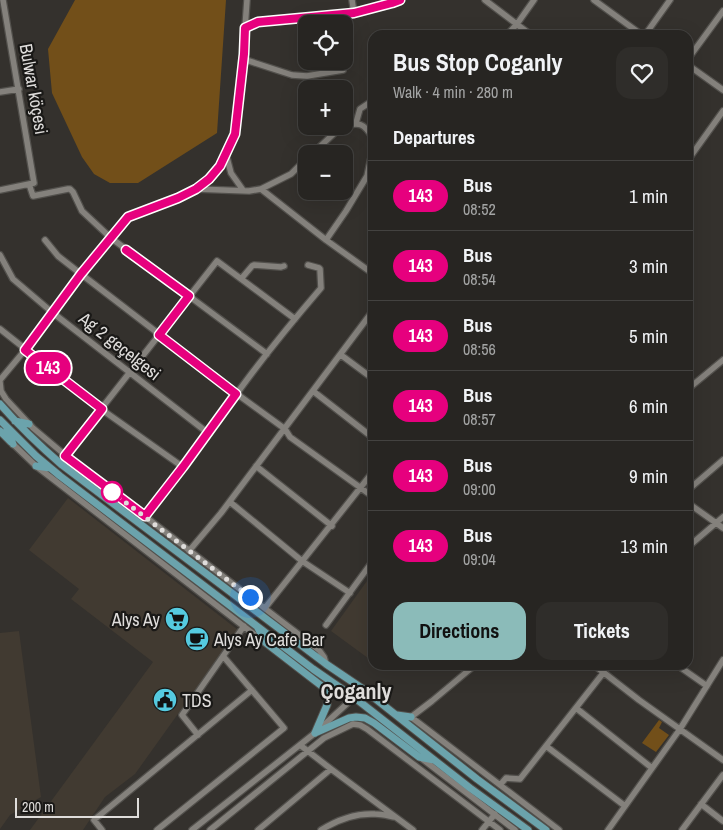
<!DOCTYPE html>
<meta charset="utf-8">
<style>
body{margin:0;font-family:"Archivo Narrow",sans-serif;background:#2f2d2a;color:#f1f3f6;height:100vh;display:flex;flex-direction:column;font-size:19px;white-space:nowrap}
*{box-sizing:border-box;margin:0}
p{font-size:16px;color:#a4a5a5}
.icon{flex:none;width:28px;height:28px;fill:none;stroke:currentColor;stroke-width:2;stroke-linecap:round;stroke-linejoin:round}
.map{position:relative;flex:1;overflow:hidden}
.details{position:absolute;left:368px;top:30px;width:325px;height:640px;display:flex;flex-direction:column;background:#272522;border-radius:15px;box-shadow:0 5px 20px #0002,0 0 0 1px #434240}
.details>*{flex:none}
.badge{padding:0 10px;border-radius:16px;font-size:18px;line-height:32px}
.fabs{position:absolute;left:298px;top:15px;display:grid;gap:10px}
.fabs a{display:grid;place-items:center;width:55px;height:55px;border-radius:10px;background:#272522;box-shadow:0 5px 20px #0002,0 0 0 1px #434240;font-size:25px}
.scale{position:absolute;left:15px;bottom:12px;width:124px;box-sizing:border-box;padding-left:5px;border:2px solid #dfdddb;border-top:0;font-size:14px;line-height:18px;white-space:nowrap;color:#dfdddb;-webkit-text-stroke:4px #1a1917;paint-order:stroke}
.you{position:absolute;width:25px;height:25px;margin:-12px;border:4px solid #fff;border-radius:50%;background:#1a73e8;box-shadow:0 0 0 8px #1a73e833}
.map>.badge{position:absolute;translate:-50% -50%;box-shadow:0 0 0 2px #fff}
h2{padding:0 25px;font-size:19px;line-height:45px}
.round{display:grid;place-items:center;flex:none;width:52px;height:52px;border-radius:15px;background:#2f2d2a}
.head{display:flex;align-items:center;justify-content:space-between;height:85px;padding:0 25px}
h1{font-size:24px;font-weight:800;line-height:38px}
.primary-button{display:flex;gap:10px;margin-top:auto;padding:10px 25px}
.primary-button a{flex:1;height:58px;border-radius:15px;background:#8bbbb9;color:#111;font-size:20px;font-weight:800;line-height:58px;text-align:center}
.primary-button a+a{background:#2f2d2a;color:#f1f3f6}
ul{padding:0;list-style:none}
li{display:flex;align-items:center;gap:15px;height:70px;padding:0 25px;border-top:1px solid #434240}
li div{flex:1}
li b{display:block;font-size:19px}
li em{font-style:normal}
li .badge{min-width:55px;font-weight:700;text-align:center}
.map>svg:first-child{display:block}
.built{fill:#413a31}
.green{fill:#724f19}
.lines{fill:none;stroke-linecap:round;stroke-linejoin:round}
.minor-casing{stroke:#52504c;stroke-width:8}
.major-casing{stroke:#52504c;stroke-width:9}
.minor{stroke:#84817c;stroke-width:5.5}
.major{stroke:#6ba3ac;stroke-width:7}
.line-casing{stroke:#fff;stroke-width:11}
.line{stroke:#e6007e;stroke-width:8}
.walk{stroke:#dfdddb;stroke-width:5;stroke-dasharray:0 9}
.stop-dot{fill:#fff;stroke:#e6007e;stroke-width:2.5}
.labels{text-anchor:middle;dominant-baseline:central;stroke-width:4.5;stroke-linejoin:round;paint-order:stroke}
.street-label{font-size:18px;fill:#dfdddb;stroke:#1a1917}
.poi-label{font-size:18px;fill:#dfdddb;stroke:#1a1917;text-anchor:start}
.district-label{font-size:22px;font-weight:bold;fill:#dfdddb;stroke:#1a1917}
</style>
<div class="map">
<svg width="723" height="830" viewBox="0 0 723 830">
<rect width="100%" height="100%" fill="#34312d"/>
<!-- built -->
<path class="built" d="M68,498L238,630L135,774L105,797L83,830H30L153,662L71,599L79,589L29,550Z
M372,574V661L331,631Z
M19,631L41,797L10,815L0,829V633Z"/>
<!-- green -->
<path class="green" d="M75,0H226L217,133L138,183H110L94,174L82,157L52,93L48,49Z
M659,720L662,722L659,728L669,735L656,752L642,743Z"/>
<g class="lines">
<!-- minor casing -->
<g class="minor-casing">
<path id="minor" d="M352,0L354,13
M485,0L531,35
M594,0L642,35
M245,28L247,0
M507,35L517,24L534,0
M645,35L670,0
M243,59L292,75L307,76L343,70
M688,59L723,11
M688,65L723,90
M0,92L19,89
M356,123L360,109L372,101
M344,126C359,122 364,123 372,137
M226,154L231,173L243,190
M312,154L342,126
M688,160L723,111
M29,184L33,196L68,189H70L73,192L82,211L111,238L267,354
M196,189L249,191L261,189L291,174L306,159
M261,189L326,240L372,273
M0,190L34,183L3,0
M372,205V210
M45,240L58,256L81,274L237,394L285,429L290,437L372,496
M326,240L346,211L367,176L372,153
M0,255L13,279L53,313L208,433
M241,279L252,266L254,265L281,267L284,266
M0,329L101,409L183,467
M341,355L372,378
M0,380L25,350L81,274L128,217L178,198L196,189L209,179L220,166L235,134L244,54L245,28L258,22L354,13L391,3L394,0
M0,382L1,391L6,399L33,428L65,455L319,650L324,657L326,664
M688,389L723,360
M313,391L372,437
M13,444L36,466L264,642
M65,455L217,261L295,319
M256,466L332,526
M688,490L723,460
M230,502L302,561L350,593
M688,503L723,528
M145,517C182,470 216,421 252,373C274,344 297,316 321,288L320,269L319,268L308,265
M688,547L723,517
M189,551L221,513L372,312
M265,608L372,473
M326,625L372,562
M475,665L432,701L411,717L559,830
M594,665L639,700L723,760
M677,665L707,686
M576,708L652,768
M198,735L182,715L244,626
M300,745L331,769
M546,746L625,806
M421,758L515,830
M500,785L506,778L520,779L604,672
M701,804L723,821
M102,830L94,820L252,690
M157,830L284,728L223,656
M192,830L315,733L363,689
M210,830L324,738L353,724L360,725L367,729L500,830
M258,830L331,769L413,830
M321,830C337,820 356,813 375,814C382,814 389,816 395,817
M482,830L495,814
M608,830L680,729L723,660
M682,830L723,775"/>
</g>
<!-- major casing -->
<g class="major-casing">
<path id="major" d="M0,404C19,426 40,446 62,465L326,664L363,689L477,779L546,830
M0,420L36,456L60,476L313,669L355,698L470,788L528,830
M15,421L29,424
M7,429L13,444
M0,431L11,442
M36,466L50,468
M258,628L266,643L323,687L328,698L327,705L315,733
M397,715L411,717
M315,733L349,718L356,717L365,718L374,723L419,757L434,760"/>
</g>
<!-- minor -->
<use href="#minor" class="minor"/>
<!-- major -->
<use href="#major" class="major"/>
</g>
<g class="lines">
<!-- line casing -->
<g class="line-casing">
<path id="line" d="M126,250L189,296L159,335L236,394L183,467L145,516L65,456L102,409L25,350L81,274L128,217L178,198L196,189L209,179L220,166L235,134L244,54L245,28L258,22L354,13L392,3L400,0"/>
</g>
<!-- line -->
<use href="#line" class="line"/>
<!-- walk -->
<path class="walk" d="M112,492L250,597"/>
</g>
<!-- icons -->
<defs>
<g id="supermarket-disc" transform="scale(1.25)"><circle r="9.5" fill="#55cae0" stroke="#1a1917"/><path d="M-6-5.5h2.5l.6 2H6L4.5 2H-2.5L-4.4-4H-6ZM-1.5 3.2a1.3 1.3 0 1 0 .1 0ZM3 3.2a1.3 1.3 0 1 0 .1 0Z" fill="#111"/></g>
<g id="cafe-disc" transform="scale(1.25)"><circle r="9.5" fill="#55cae0" stroke="#1a1917"/><path d="M-5.5-4.5H6V0H3Q3 3.5 0 3.5H-2.5Q-5.5 3.5-5.5 0ZM3-3.2v2h1.7v-2ZM-6 4.5H4V6H-6Z" fill="#111"/></g>
<g id="civic-disc" transform="scale(1.25)"><circle r="9.5" fill="#55cae0" stroke="#1a1917"/><path d="M-.6-6.5H3V-4.5H.6V-3L4-1V1h2V6H-6V1h2V-1L-.6-3ZM-1.2 2.5V6h2.4V2.5Z" fill="#111"/></g>
</defs>
<g fill-rule="evenodd">
<use href="#supermarket-disc" x="177" y="619"/>
<use href="#cafe-disc" x="197" y="639"/>
<use href="#civic-disc" x="165" y="700"/>
</g>
<!-- markers -->
<circle class="stop-dot" cx="112" cy="492" r="10"/>
<g class="labels">
<!-- street labels -->
<g class="street-label">
<text transform="translate(34 89) rotate(80)">Bulwar köçesi</text>
<text transform="translate(120 346) rotate(38)">Ag 2 geçelgesi</text>
</g>
<!-- poi labels -->
<g class="poi-label">
<text x="160" y="619" text-anchor="end">Alys Ay</text>
<text x="214" y="639">Alys Ay Cafe Bar</text>
<text x="182" y="700">TDS</text>
</g>
<!-- district labels -->
<g class="district-label">
<text x="356" y="691">Çoganly</text>
</g>
</g>
</svg>
<div class="fabs">
<a><svg class="icon" aria-label="locate" viewBox="0 0 24 24"><circle cx="12" cy="12" r="6"/><path d="M12 2v4M12 18v4M2 12h4M18 12h4"/></svg></a>
<a>+</a>
<a>−</a>
</div>
<div class="scale">200 m</div>
<div class="you" style="left:250px;top:597px"></div>
<b class="badge" style="left:48px;top:368px;background:#e6007e;color:#fff">143</b>
<section class="details">
<div class="head"><div><h1>Bus Stop Coganly</h1><p>Walk · 4 min · 280 m</p></div><a class="round"><svg class="icon" aria-label="heart" viewBox="0 0 24 24"><path d="M12 20l-8-8c-3-5 5-10 8-4 3-6 11-1 8 4z"/></svg></a></div>
<h2>Departures</h2>
<ul>
<li><span class="badge" style="background:#e6007e;color:#fff">143</span><div><b>Bus</b><p>08:52</p></div><em>1 min</em></li>
<li><span class="badge" style="background:#e6007e;color:#fff">143</span><div><b>Bus</b><p>08:54</p></div><em>3 min</em></li>
<li><span class="badge" style="background:#e6007e;color:#fff">143</span><div><b>Bus</b><p>08:56</p></div><em>5 min</em></li>
<li><span class="badge" style="background:#e6007e;color:#fff">143</span><div><b>Bus</b><p>08:57</p></div><em>6 min</em></li>
<li><span class="badge" style="background:#e6007e;color:#fff">143</span><div><b>Bus</b><p>09:00</p></div><em>9 min</em></li>
<li><span class="badge" style="background:#e6007e;color:#fff">143</span><div><b>Bus</b><p>09:04</p></div><em>13 min</em></li>
</ul>
<div class="primary-button"><a>Directions</a><a>Tickets</a></div>
</section>
</div>
